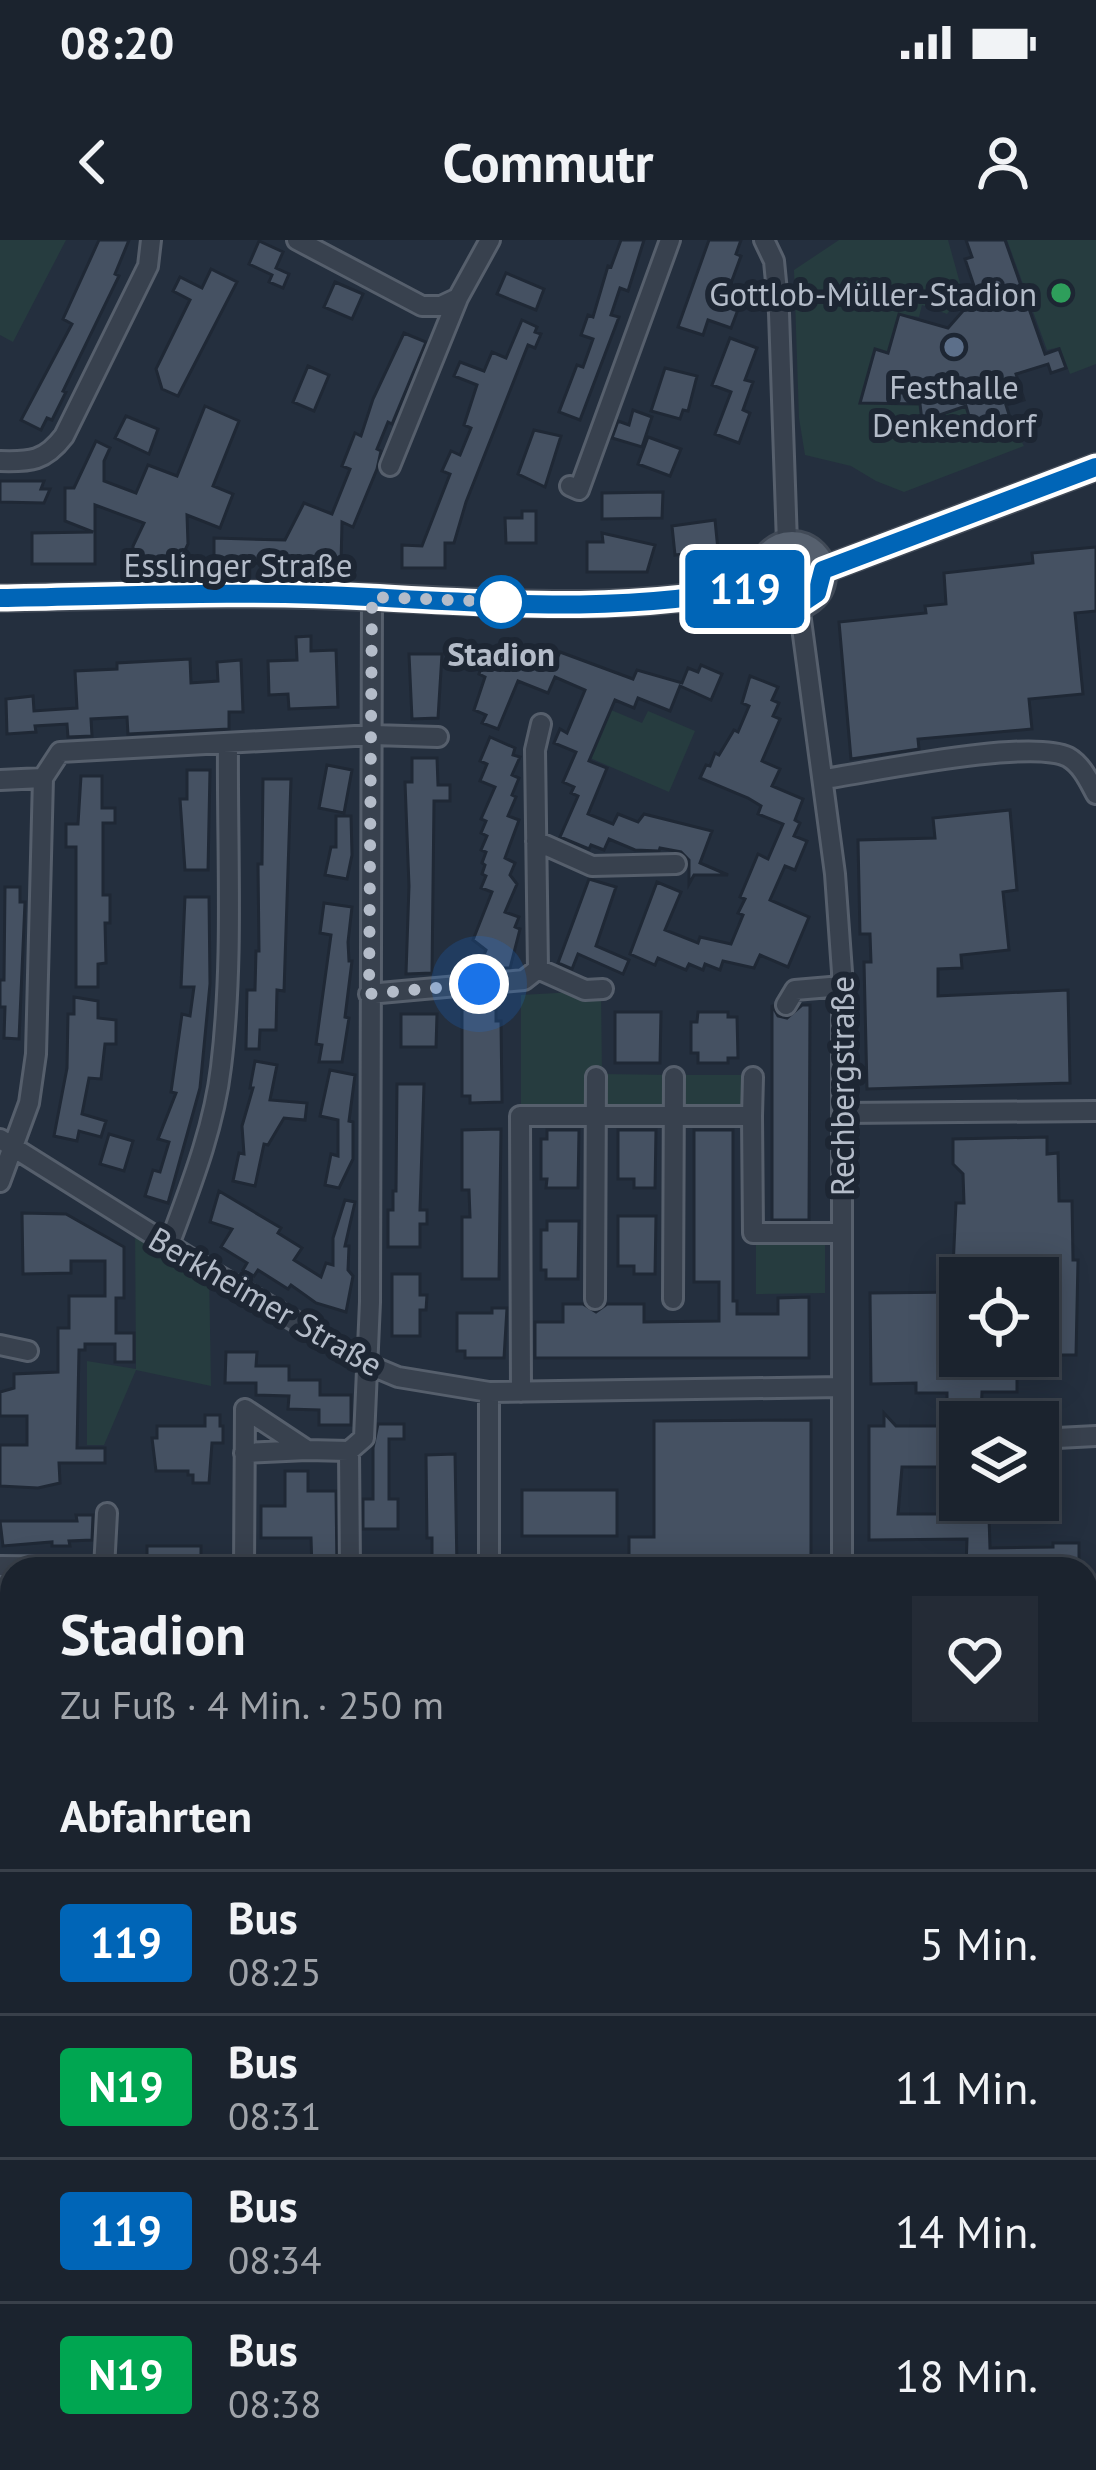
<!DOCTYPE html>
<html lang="de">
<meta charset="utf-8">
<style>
body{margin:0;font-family:"PT Sans",sans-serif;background:#242b36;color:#f1f3f6;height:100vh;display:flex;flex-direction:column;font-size:45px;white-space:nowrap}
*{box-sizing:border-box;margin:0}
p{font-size:39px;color:#a0a4aa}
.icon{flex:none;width:66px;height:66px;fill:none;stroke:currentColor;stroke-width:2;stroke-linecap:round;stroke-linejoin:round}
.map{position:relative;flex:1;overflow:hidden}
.panel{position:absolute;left:0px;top:1317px;width:1098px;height:915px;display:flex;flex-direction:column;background:#1b232e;border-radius:36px 36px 0 0;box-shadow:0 6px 30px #0003,0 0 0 3px #39404a}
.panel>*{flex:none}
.badge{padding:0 24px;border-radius:9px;font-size:42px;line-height:78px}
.controls{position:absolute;left:939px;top:1017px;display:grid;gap:24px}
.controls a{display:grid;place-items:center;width:120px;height:120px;border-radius:0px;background:#1b232e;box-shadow:0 6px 30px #0003,0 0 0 3px #39404a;font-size:60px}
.you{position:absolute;width:60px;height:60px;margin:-30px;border:9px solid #fff;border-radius:50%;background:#1a73e8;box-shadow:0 0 0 18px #1a73e833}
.map>.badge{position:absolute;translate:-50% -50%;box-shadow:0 0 0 6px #fff}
h2{padding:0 60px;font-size:45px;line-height:108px}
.round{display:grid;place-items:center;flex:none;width:126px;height:126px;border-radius:0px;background:#242b36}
.headline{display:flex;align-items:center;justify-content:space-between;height:204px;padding:0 60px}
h1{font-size:57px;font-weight:700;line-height:90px}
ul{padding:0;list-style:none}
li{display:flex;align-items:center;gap:36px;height:144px;padding:0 60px;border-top:3px solid #39404a}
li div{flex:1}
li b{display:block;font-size:45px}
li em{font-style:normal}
li .badge{min-width:132px;font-weight:700;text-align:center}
.status{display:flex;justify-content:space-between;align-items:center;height:84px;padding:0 60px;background:#1b232e;direction:ltr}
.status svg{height:33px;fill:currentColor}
header{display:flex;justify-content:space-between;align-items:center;height:156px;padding:0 60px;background:#1b232e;font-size:54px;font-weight:700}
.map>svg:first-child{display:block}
.green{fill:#263c3f}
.building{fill:#455162;stroke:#1f2835;stroke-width:3;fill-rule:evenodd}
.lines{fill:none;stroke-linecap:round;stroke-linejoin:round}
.minor-casing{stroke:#565f6c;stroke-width:24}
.major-casing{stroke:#414a57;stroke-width:30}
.minor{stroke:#38414e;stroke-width:18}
.major{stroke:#56606e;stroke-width:24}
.line-casing{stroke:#fff;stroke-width:27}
.line{stroke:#0065b7;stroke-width:18}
.walk{stroke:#b4bcc9;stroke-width:12;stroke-dasharray:0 21.6}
.leisure-dot{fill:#2e9e5b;stroke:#1d2633;stroke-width:4.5}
.service-dot{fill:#5c6f8a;stroke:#1d2633;stroke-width:4.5}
.stop-dot{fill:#fff;stroke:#0065b7;stroke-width:6}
.labels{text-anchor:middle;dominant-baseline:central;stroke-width:12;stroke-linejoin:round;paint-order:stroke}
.poi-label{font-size:33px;fill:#b4bcc9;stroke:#1d2633;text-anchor:end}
.street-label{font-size:33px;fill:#b4bcc9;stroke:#1d2633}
.stop-label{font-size:33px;font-weight:bold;fill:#b4bcc9;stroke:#1d2633}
</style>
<div class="status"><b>08:20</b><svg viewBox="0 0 49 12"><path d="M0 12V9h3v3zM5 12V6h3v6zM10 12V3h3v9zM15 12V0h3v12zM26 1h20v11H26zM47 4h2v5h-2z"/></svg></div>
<header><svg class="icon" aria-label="back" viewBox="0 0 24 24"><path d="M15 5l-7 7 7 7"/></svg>Commutr<svg class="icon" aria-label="person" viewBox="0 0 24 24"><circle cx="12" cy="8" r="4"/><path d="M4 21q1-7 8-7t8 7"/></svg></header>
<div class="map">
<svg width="1096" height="2230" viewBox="0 0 1096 2230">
<rect width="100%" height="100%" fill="#242f3e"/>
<!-- green -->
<path class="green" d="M0,0H66L13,102L0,95Z
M839,0H948L963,54L947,74L922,65L919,77L899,74L888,113L875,110L860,163L907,164L908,159H920L922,180L966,166L973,189L978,188L981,194L1012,184L1024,206L904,252L876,241L851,226L805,215L799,178L794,30Z
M1007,0H1096V124L1070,134L1060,107L1047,110Z
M611,470L642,483L648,471L695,491L669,552L590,518Z
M575,752H601L602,834L671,835L667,867L521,866V755Z
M679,835H749L744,867H685L681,865Z
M135,984L209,1030L211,1146L136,1130L104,1205H87V1121L136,1129Z
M825,1001V1053L756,1054V1002Z"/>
<!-- building -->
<path class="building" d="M99,0H129L115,34L119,36L63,151L66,152L52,180L47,178L41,190L21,180L72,84L63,79Z
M621,0H644L628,51L620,48L611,75L619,77L580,180L559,172L577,125L583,127L593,99L581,95L588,75L593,77L608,26L611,27Z
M709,0H741L736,14L741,16L727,54L742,59L731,88L708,80L703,95L678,87Z
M966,0H1005L1045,114L1059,109L1066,128L1051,133L1048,124L1016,134L1024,160L1006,165L1012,184L981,194L978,188L973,190L966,166L922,181L920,164L860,163L875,109L888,113L899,74L948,88L977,55L965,19L972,17Z
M259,1L283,12L276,28L289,34L283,48L269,42L272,35L249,24Z
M211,29L237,42L178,156L162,149L156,129L190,60L173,51L180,37L202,48Z
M506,33L544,49L536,70L497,54Z
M335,42L363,54L352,79L324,67Z
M522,80L537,87L535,92L541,94L535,108L528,105L466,262L454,303H445V328H402V305L422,306L450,234L442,231L451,211L460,215L471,188L464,185L477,145L454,136L460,122L484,131L492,112L506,118Z
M404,93L426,102L392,184L388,182L377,209L381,211L377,229L353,287L342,282L341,324L214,323V298L285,300L304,263L332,274L350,229L342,226L355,193L361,196L373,159Z
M730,98L757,108L745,140L753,142L743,170L750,173L739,203L715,194L731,152L712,145Z
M308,126L329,135L314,171L293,162Z
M665,128L697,136L688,171L683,170L680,179L651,171Z
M205,166L239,181L213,246L233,254L220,288L187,275L188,304L178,325L133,324V306L144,283L95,265V324H32V293L93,292L65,281V248H74L96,201L110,208L104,221V241L136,253L148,225L177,236Z
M633,170L652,177L642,207L612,198L618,181L629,185Z
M126,176L158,189L149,214L115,198Z
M534,190L561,196L545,247L518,234Z
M648,197L681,209L670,236L638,224Z
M0,241H44L41,249H50L44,263L0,262Z
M663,252L662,278L602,279V253Z
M522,271H536V303H506L505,278H522Z
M715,280L718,310L675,315L672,286Z
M602,293L655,305L647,332H587V302H603Z
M1096,307V371L1075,373L1083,454L1029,459L1032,489L918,499L919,509L851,519L839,382L926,373L925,366L946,364L944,333L1033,323L1032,313Z
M311,396V411L336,410L338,467L289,469L288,454L269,455L268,421L297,420L296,397Z
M504,407L552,429L560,412L633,439L637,430L682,443L688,428L698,432L701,425L722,434L711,460L680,446L670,471L638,458L634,468L615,460L589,521L607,528L588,574L613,584L618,574L638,582L644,574L712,591L700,623L728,635H694L689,644V620L681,612L660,608L659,611L635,610L609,599L604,610L591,605L589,609L560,597L578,556L571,553L574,547L563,542L576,512L554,503L560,489L567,493L585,450L555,437L548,453L518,441L498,489L482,483L486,475L474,470L485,437L479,434L488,411L500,416Z
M409,414H442L438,478L412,479Z
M190,419L191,443L218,441L217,422L241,420L243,472H229V489L128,494L127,477L91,479L92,496L68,497L67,484L35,486L36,492L7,494L6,459L33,456L34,471L77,468L75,431L117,429V423Z
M750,436L778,447L772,460L779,463L773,476L780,479L762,521L780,529L772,546L803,559L795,580L800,583L794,596L807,601L795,630L785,626L770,660L809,677L788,727L760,715L754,728L723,721L720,730L705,724L703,730L689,724L686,730L658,718L655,725L630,714L657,642L681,652L665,690L698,703L700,697L731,704L743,675L738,673L745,659L740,657L758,614L768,619L783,584L758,574L761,566L748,558L700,538L706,525L710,526L715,513L719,515L734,490L738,492L749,466L742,463Z
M490,497L515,508L513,515L520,517L512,535L519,538L512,555L516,557L508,576L519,580L505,618L515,623L510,635L517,644L505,672L519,677L515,687L520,689L510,728H503L482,720L486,710L473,700L492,652L481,648L486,636L482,634L485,625L482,623L486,612L481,610L487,596L481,593L486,581L481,579L495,547L480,541L487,524L480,521Z
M412,518H437L438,545H450V561H434L432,733L406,734L409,646L405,542H412Z
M327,525L352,530L344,573L319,568Z
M187,530H210L208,630H185L180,559H187Z
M81,536H102V568H115V583H103V655H110V683H105L106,723L98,724V747H76V607H66V584H78Z
M263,539H291L284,751L277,750L276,790H260L259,809H246L247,750H255L256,711H259L258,624H262Z
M1010,570L1017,650L1003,652L1009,710L961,715L962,728L938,729V756L1068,750L1070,843L867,849L864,722H871L870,694H860L858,600L935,598L933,578Z
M336,576H351L352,615L347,639L325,635L331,607H336Z
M589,639L616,647L596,706L629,720L623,734L578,714L572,729L558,723Z
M5,647H20V662H25L19,799L4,798L5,767H0V740H4Z
M185,657H209L210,744L200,848L168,963L145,956L153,930L160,932L169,902L158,899L176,853L171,852L182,774L190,776L194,747H181Z
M324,663L352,667L348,702L349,721H352L345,777L349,778L342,822H319L322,805L316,804L331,695L320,693Z
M74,757L98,761V778L116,780V804H105L101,839L89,838L82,874L106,881L101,897L79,891L77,901L54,896L67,828L68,774H74Z
M772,765L778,776L787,778L802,765H810L809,980H772Z
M462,769H496V781H501L502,862L470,863V856H462Z
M615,772H661L660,823H615Z
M698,772H728V777H737L738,818H728V823H698V813H691V782H697Z
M401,774H437L436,807H401Z
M255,821L277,825L270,860L307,863L305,880L284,878L268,905L264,904L255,946L233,941L239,913L244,914L242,886L253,848H250Z
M330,830L355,835L349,881L353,882V919L339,948L325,945L331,914L338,916V880L320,876Z
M397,844H424L420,970H427V984H420V1007H388V970H393V951H396Z
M501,889L499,1039H462V977H470L469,950H462V890Z
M547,890H579L578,948H546L547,939H541V899H547Z
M618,890H656L655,948H634V939H618Z
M694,890H733V1061H737V1074H778V1058L809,1057V1118H535V1082H563V1064H583L596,1072L607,1064H644V1082L719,1081V1042H694Z
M109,894L133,901L124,931L100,924Z
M1047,897V914L1058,913L1059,961H1072L1073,1020H1078L1076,1115H1038V1027L953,1028L956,963H964L963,934L953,924V899Z
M219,951L281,988L278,993L302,1008L294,1020L321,1037L326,1023L333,1025V998L345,960L355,962L345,1006H349L348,1030L353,1036L346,1072L316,1063L291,1045L288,1049L258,1030L254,1036L243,1030L247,1023L221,1007L232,989L210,982Z
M22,973L66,974L124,1007V1058H116V1093H134V1122H115V1104H85V1110H79L77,1208H105V1223H59L60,1243L38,1248L0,1246V1205H27V1176H0V1152L14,1148V1134L58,1132V1088H69V1056H105V1021H71V1033L23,1034Z
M618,976H656L655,1034H634V1026H618Z
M547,981H579L578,1039H546V1030H541V990H547Z
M392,1034H420V1055H427L426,1070H420V1096H392Z
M960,1052V1116H1034V1135H1017V1152H982L981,1174H975V1182H960V1260H976V1274L989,1277L990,1308L1053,1307V1303H1079V1329H966L967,1299L869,1300V1186H884V1173L896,1186H947V1153H916V1143L871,1144L870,1053ZM902,1227H947V1274H898Z
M492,1068H507L504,1118H465V1111H457V1073H492Z
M226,1112H257L256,1126H289V1140H320V1155H351V1185H319V1170L288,1169L289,1156L256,1155V1143H225Z
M205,1175H220V1186H223V1203H212L209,1243H193V1235H188V1231H156L152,1198H157V1186H205Z
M811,1180V1329H629V1297H654V1181Z
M378,1184H404V1199H389V1259H398V1289H363V1259H373V1208Z
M455,1214L457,1329H432V1298H427L426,1215Z
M285,1231H308V1251H336L337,1329H312L311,1298H261V1266H285Z
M522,1250H617V1296H522Z
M76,1275H93L92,1300L69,1301L70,1306H52V1302L3,1306L0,1281H77Z
M147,1306H201V1329H147Z"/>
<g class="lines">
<!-- minor casing -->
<g class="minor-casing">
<path id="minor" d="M297,0L422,66H441L458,58
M764,0L774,21L779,73L787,303
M0,221C31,222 45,221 64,196L148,26L151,0
M390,226L458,58L490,0
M570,246L579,250L670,0
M799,365L835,634L842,732V1329
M824,539C872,532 1030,498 1068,517C1082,525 1089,541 1096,554
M0,540L43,538L60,512L373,495L438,497
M536,601L592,626L676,624
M538,729L585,750L603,749
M369,754L524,740L538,729L535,510L541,484
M786,765L795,750L842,746
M843,873L1096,871
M752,876L753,837
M0,899L209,1030L367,1124L398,1137L489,1152L842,1147
M0,942L29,863L36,814L43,538
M169,1005C190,948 214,888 221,827C234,721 227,610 228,503
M595,1059L596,837
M673,1059L674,837
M0,1105L28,1111
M489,1152V1329
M521,1152L520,876H752L753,993H842
M245,1169L307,1210L349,1211
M1038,1199L1096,1196
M244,1213L307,1210
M0,1326L104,1327
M104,1329L107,1273
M244,1329L245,1169
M350,1329L349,1211L364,1198L370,1062L372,357
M1086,1482L1096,1471
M0,1701L12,1696
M0,1855H12
M0,2111L12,2098
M7,2230L13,2220"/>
</g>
<!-- major casing -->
<g class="major-casing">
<path id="major" d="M761 335a31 31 0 1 1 62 0a31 31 0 1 1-62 0Z
M823,330L1096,227
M0,358C122,356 246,351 368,357C499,363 634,374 762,345"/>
</g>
<!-- minor -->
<use href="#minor" class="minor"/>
<!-- major -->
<use href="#major" class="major"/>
</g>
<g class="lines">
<!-- line casing -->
<g class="line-casing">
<path id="line" d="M0,358C120,356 249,350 368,357C499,364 634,374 762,345L779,364L799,365L817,353L823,330L1096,227"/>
</g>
<!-- line -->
<use href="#line" class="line"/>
<!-- walk -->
<path class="walk" d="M479,744L369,754L372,357L501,362"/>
</g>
<!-- markers -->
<circle class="leisure-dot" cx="1061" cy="53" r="12"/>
<circle class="service-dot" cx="954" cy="107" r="12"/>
<circle class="stop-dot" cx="501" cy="362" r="24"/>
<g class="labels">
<!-- poi labels -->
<g class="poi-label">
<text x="1037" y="53">Gottlob-Müller-Stadion</text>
<text x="954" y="146" text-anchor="middle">Festhalle<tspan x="954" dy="38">Denkendorf</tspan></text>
</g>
<!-- street labels -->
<g class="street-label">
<text x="238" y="324">Esslinger Straße</text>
<text transform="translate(841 846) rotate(-90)">Rechbergstraße</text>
<text transform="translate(266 1061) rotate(30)">Berkheimer Straße</text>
</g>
<!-- stop labels -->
<g class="stop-label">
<text x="501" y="413">Stadion</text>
</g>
</g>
</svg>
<div class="controls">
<a><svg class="icon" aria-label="locate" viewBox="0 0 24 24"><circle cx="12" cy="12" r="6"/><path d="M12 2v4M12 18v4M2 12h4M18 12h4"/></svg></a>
<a><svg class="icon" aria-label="layers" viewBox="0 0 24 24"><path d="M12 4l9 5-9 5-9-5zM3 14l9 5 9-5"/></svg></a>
</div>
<div class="you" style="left:479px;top:744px"></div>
<b class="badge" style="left:745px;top:349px;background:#0065b7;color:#fff">119</b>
<section class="panel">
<div class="headline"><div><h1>Stadion</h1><p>Zu Fuß · 4 Min. · 250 m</p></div><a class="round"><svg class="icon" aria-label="heart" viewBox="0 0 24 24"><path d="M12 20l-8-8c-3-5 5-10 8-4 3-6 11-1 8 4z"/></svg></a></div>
<h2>Abfahrten</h2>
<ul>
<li><span class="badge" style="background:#0065b7;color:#fff">119</span><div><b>Bus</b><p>08:25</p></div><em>5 Min.</em></li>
<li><span class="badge" style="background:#00a651;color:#fff">N19</span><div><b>Bus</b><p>08:31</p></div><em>11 Min.</em></li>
<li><span class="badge" style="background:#0065b7;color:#fff">119</span><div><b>Bus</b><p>08:34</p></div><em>14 Min.</em></li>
<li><span class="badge" style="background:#00a651;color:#fff">N19</span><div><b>Bus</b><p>08:38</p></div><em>18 Min.</em></li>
</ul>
</section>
</div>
